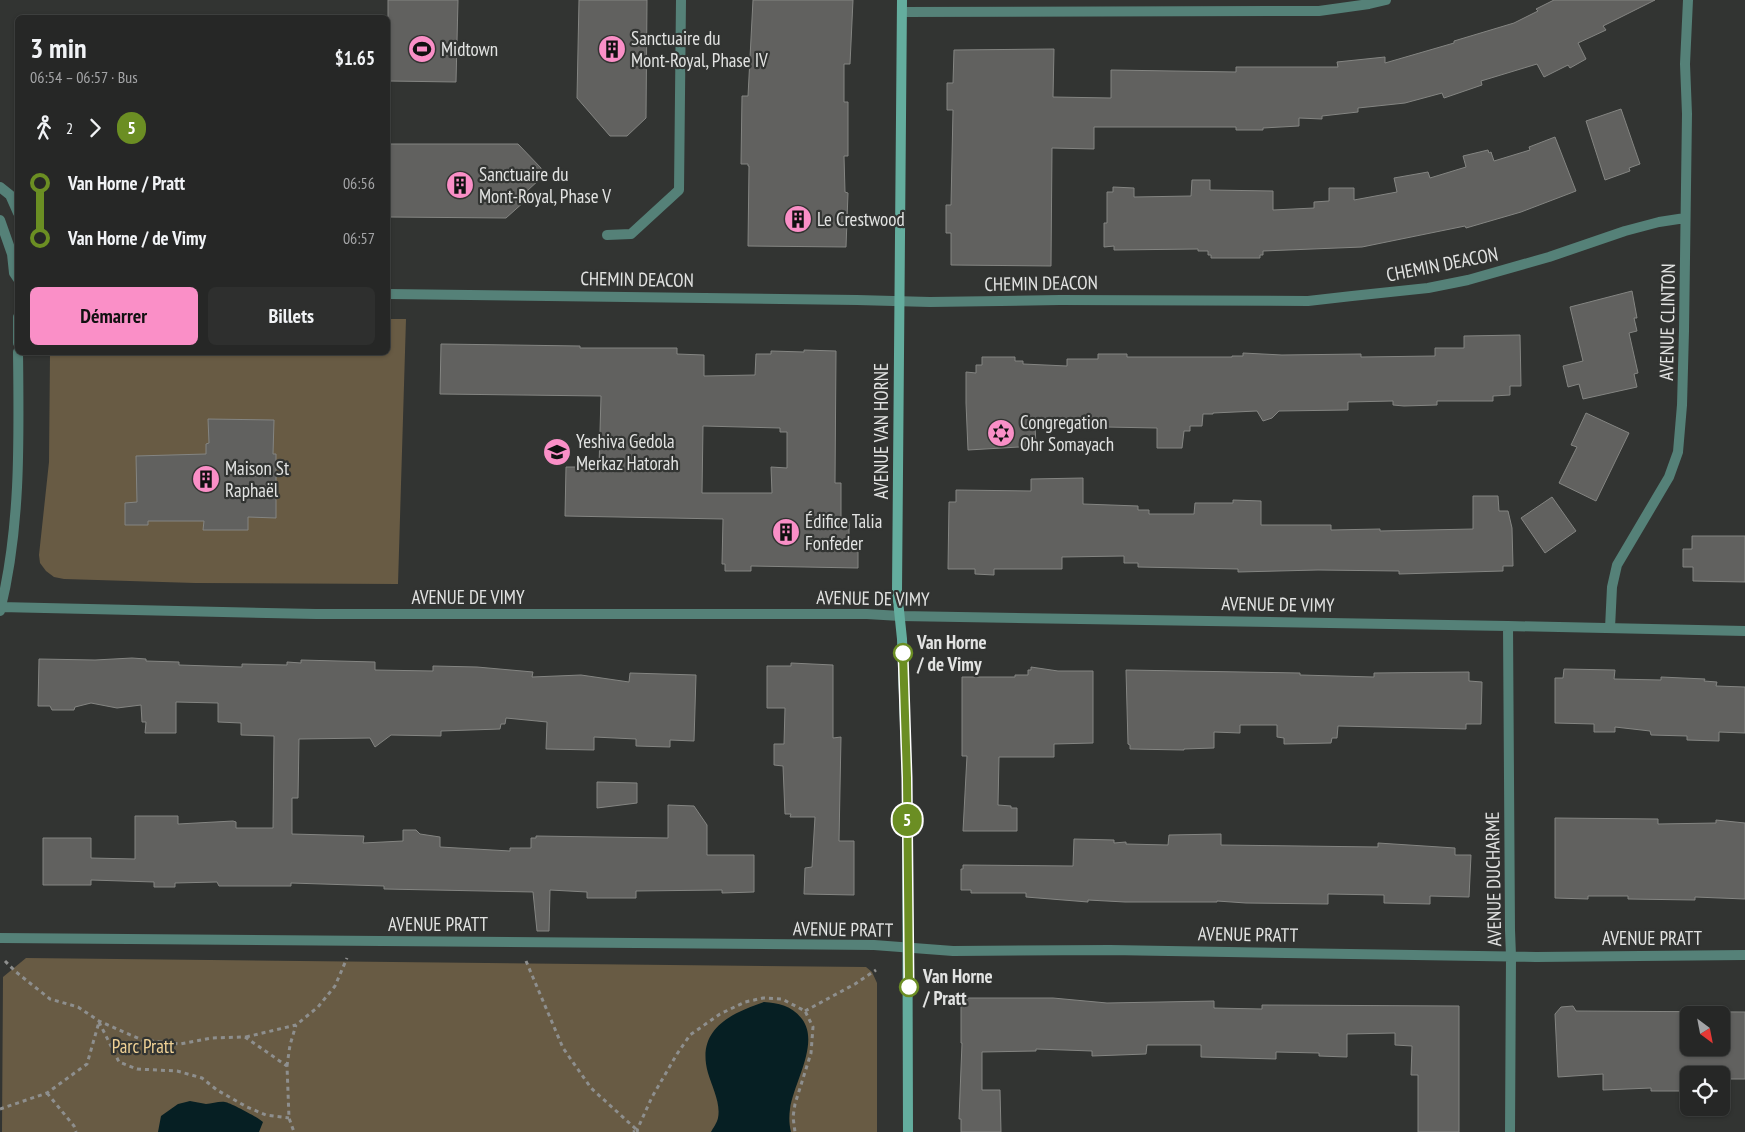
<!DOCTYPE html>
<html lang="fr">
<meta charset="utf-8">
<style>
body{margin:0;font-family:"PT Sans Narrow",sans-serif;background:#2e2f2e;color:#f1f3f6;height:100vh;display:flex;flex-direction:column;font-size:19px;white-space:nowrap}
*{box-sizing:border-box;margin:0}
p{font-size:16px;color:#a4a5a7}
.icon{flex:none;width:28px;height:28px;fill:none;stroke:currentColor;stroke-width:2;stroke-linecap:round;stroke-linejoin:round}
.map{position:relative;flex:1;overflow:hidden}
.side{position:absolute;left:15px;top:15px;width:375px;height:340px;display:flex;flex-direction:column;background:#262726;border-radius:8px;box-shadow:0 1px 4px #0004,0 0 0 1px #424443}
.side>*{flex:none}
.badge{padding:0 10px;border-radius:16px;font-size:18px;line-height:32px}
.needle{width:32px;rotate:148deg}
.buttons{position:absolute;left:1680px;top:1006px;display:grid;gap:10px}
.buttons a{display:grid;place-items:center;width:50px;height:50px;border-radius:8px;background:#262726;box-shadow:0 1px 4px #0004,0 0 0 1px #424443;font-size:25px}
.map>.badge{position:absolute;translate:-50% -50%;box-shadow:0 0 0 2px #fff}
.legs{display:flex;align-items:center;gap:8px;height:55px;padding:0 15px;font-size:16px}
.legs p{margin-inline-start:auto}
.overview{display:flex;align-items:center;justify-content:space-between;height:85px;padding:0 15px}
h1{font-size:28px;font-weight:700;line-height:38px}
.button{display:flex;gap:10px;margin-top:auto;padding:10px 15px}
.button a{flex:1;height:58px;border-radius:8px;background:#fa8fc7;color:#111;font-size:20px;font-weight:700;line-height:58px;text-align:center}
.button a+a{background:#2e2f2e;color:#f1f3f6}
ul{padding:0 15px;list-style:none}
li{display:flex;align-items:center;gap:18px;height:55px;font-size:19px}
li i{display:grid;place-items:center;width:8px;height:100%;margin:0 6px;background:currentColor}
li i::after{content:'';width:12px;height:12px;margin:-6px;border:4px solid;border-radius:50%;background:#262726}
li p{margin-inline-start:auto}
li:first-child i{background:linear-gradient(#0000 50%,currentColor 0)}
li:last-child i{background:linear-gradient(currentColor 50%,#0000 0)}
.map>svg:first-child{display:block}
.green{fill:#685b44}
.water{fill:#061f23}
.building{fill:#61615f;stroke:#848582;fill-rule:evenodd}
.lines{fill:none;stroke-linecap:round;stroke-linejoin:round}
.path{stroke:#8e8f8e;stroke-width:3;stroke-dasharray:4 4;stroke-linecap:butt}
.service{stroke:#558178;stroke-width:10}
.minor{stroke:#558178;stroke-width:10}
.secondary{stroke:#64ad9e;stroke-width:10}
.line-1-casing{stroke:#fff;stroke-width:11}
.line-1{stroke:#6b8e23;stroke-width:8}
.stop-1-dot{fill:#fff;stroke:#6b8e23;stroke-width:2.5}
.labels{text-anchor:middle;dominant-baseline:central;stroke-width:4.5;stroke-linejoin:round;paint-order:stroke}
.poi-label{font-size:19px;fill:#e2e3e2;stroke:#323432;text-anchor:start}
.street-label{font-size:19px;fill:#e2e3e2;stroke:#323432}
.stop-label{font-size:19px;font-weight:bold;fill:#e2e3e2;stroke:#323432;text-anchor:start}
.park-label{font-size:19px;fill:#f0d296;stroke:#323432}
</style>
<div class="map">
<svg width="1745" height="1132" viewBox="0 0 1745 1132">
<rect width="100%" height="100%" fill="#323432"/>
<!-- green -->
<path class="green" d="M388,319H406L398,584L195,583L64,579L54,577L46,571L40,563L39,555L49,462L50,353L388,352Z
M26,958L866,967L872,972L877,983V1132H2L3,977Z"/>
<!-- water -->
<path class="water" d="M764,1002C779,1003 792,1006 802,1019C820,1043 794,1082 790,1109C789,1117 789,1124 791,1132H711C713,1128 717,1123 718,1118C721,1103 712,1087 708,1073C696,1030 729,1014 764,1002Z
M190,1101C195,1102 201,1103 206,1104C212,1104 219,1101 225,1102C231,1103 259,1118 263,1122L259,1132H158L161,1116L178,1104Z"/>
<!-- building -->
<path class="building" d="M388,0H458L456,82L388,81Z
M579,0H647L646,118L627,136H610L577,98Z
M753,0H853L850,64H844V102H848V156H844L845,192L848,193L846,247L748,246L749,166H748V164H741L742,96H748Z
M1554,0H1655L1603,26L1606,30L1578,43L1586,59L1570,68L1568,65L1544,77L1537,64L1481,81L1482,85L1444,98L1442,93L1405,103L1358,108V112L1322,116V119L1299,118V126L1263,128V130H1236V127H1094V149L1052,148L1051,266L951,265V233H946V205H951L953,110H947V83H953L954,50L1054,49L1053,97L1111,98V70L1236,72V67H1338L1337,62L1385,57V63L1454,43V41L1514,23L1538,11L1536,9Z
M1621,109L1640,164L1629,168L1630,171L1605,180L1586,121Z
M1555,137L1576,191L1521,212L1466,228L1465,226L1362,247L1263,251V255H1260V258H1211V255H1208V251H1198V249L1114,250V246L1104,247V223H1107V192H1113V187L1134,188V197L1191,196L1192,180H1210V190L1273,191V210L1314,208V202L1329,201V188H1354V200L1397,192L1394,178L1428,172L1430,178L1466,167L1463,156L1488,150L1489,153L1491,152L1494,161L1530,150L1529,147Z
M388,144H518L541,168L540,179L527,191L525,201L506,218L388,217Z
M1632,291L1637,318H1634L1637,331L1629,333L1638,373L1634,374L1637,387L1583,399L1579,384L1568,387L1563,366L1583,361L1570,307Z
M1520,335L1521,386H1510V395L1493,396V401H1437V405L1404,406L1393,405V401L1348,402V410L1279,411L1272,418L1263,421L1257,411L1213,413V414H1203L1202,426H1190V431H1184L1182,448H1157V428L1105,427V425H1035L1036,446L968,450L966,403V372L976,373V365H982V357H1015V361H1023V364L1067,366V359H1098V354H1127V357H1232V356H1243V353L1282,355L1361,354V357L1435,356V348H1464V336Z
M441,344L580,346V348H677V354L704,355V376L755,375L756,354H771V351L804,352V350L836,351L835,483H841V521H849V542H858V568L751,566V571H725V564H722L723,519L565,516L566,467H599L601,396L440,394ZM703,426L780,428V432H787V468L771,467L772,493H702Z
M1586,413L1629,433L1596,501L1559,483L1577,447L1571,445Z
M208,419L274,420L273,454H276V518L248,517V530H203L204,521H148V525H125V503L137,502L136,456L206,454V444L209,443Z
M1083,478V504L1138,506V510H1149V514H1194L1195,503H1233V500L1261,501V525H1331V530L1380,529V531L1473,529V496H1498L1499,511H1508L1512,528L1513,566H1503V571L1433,573L1399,574V571L1318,570L1238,572V569L1138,567V563H1124V556L1062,557V569H994V575L975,574V569H948L949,502H956V490L1031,491V479Z
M1552,497L1576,531L1545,553L1521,518Z
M1692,536H1745V582L1693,581V567H1683V549H1692Z
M132,658L146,659V661L179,662V665L242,667V664L287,665V662L301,663V660L375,662V670L433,671V666L477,667L533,672L532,677L581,675L629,682L630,673L696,675L694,741L670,740V747L636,746V739L594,737V750L546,749L547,722L506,718L505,724H501L500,729L441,731V736L391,735L375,747L370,738L299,739L298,798H292V834L364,836L363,843L403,841V830H416L420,834L440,837V847L510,851V848H531V838H536V836L668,838V805L694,806L707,825V855H754V892L722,893V890L636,891V898H587V892L550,890L549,931H537L533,892L384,889V886L291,883V886H219L217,882L175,883V887H154V882L91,880V885H43V838H91V858L135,859V816H178V824L233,821L236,822V828H273L274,736L241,735V723L218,722V703L176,702V733H145L146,722H142L141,705L117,708L91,703L75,707L74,710H52L50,706H38L39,659L95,660Z
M791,663L833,665V738L841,737L839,841H854V895L804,894L805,868L812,867L815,817H790L791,814H785L783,766L774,765V744H784L785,708H767V666H791Z
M1031,667L1058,671H1093V743L1054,744V757H999L998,805L1011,806V808H1017V831H963L967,756H962V677H1015V675H1028V670H1031Z
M1564,669L1615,670L1614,679L1661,680V677L1705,679L1704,681L1717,682L1716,686L1745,687V733L1719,732V741L1687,740V736L1651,735L1650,731L1615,727V732H1594V724L1555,723V678H1563Z
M1126,670L1300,673V675L1374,677V673L1469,672V681L1482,682L1481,724H1466V729L1338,726L1337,738H1332L1331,743L1284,744V738L1277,737V725H1240V733L1214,732V748L1184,749V750L1130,749V745L1128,744Z
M597,782L637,783V803L597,808Z
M1555,818L1658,819V824L1716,823V820L1745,823V899L1695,897V900L1628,899V896H1588V899L1555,898Z
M1221,834V845L1378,847V843L1455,848V855H1471L1469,897L1430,896V904L1384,903V895L1328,894V904L1246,903L1217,901V902H1125L1088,900V902L1026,897V893H971V890H961V869H963V865L1073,866L1074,839L1114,840V843L1126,842V844L1168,845L1169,835Z
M966,998H1053L1107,1003L1214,1001V1008L1262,1009V1005L1459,1006V1132H1418V1075H1411L1412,1046L1395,1045V1033L1347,1034V1057L1319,1056V1053L1276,1052V1059L1201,1057V1045H1147L1146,1054L1092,1056V1051L1036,1049V1051L982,1052V1090H1000L1001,1132H961V1119H959L962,1043H961V1006L966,1007Z
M1573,1006L1576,1011L1745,1012V1079H1726V1086H1721V1075H1689V1091H1651V1088L1603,1090V1074L1558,1077L1555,1014L1561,1007ZM1689,1015H1721V1048H1689Z"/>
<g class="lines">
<!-- path -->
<path class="path" d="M5,961L16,972L50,999L78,1007L99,1021L142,1040L180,1044L211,1038L245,1037L287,1066L289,1118L294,1132
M526,961L563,1048L591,1088L637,1130L633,1132
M805,1011L855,984L876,970
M99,1022L119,1062L137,1069L177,1071L202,1078L217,1090L247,1107L266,1115L289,1118
M246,1037L296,1025L318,1007L335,986L347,958
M287,1066L290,1045L296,1025
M47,1093L74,1126L76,1132
M0,1109L47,1093L87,1064L99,1022
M638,1132L637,1130L652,1097L677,1054L690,1035L720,1014L745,1002L763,998L782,999L805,1011L813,1027L811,1053L795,1104L793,1117L795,1132"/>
<!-- service -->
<path class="service" d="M0,187L10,195L18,213
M0,220L12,254L14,273L18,279
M607,235L631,234L679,190L681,0"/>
<!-- minor -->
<path class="minor" d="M902,12L1319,11L1369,4L1386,0
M388,294L857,300L930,302L1060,300L1308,301L1352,296L1428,288L1468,280L1549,257L1625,231L1659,222L1685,218
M18,317V343
M0,607L316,614H867L900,616L1508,626L1745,631
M0,611C21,527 19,438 18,352
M1508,626L1510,930L1511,956L1510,1132
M1610,628L1612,587L1617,565L1669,477L1678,452L1682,405L1684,331L1687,114L1685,64L1688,0
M0,938L874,945L953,951L1110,950L1536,957L1745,955"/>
<!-- secondary -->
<path class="secondary" d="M902,0L897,591L902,639L907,778L908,1132"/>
</g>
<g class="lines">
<!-- line-1 casing -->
<g class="line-1-casing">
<path id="line-1" d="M903,653L907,778L909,987"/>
</g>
<!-- line-1 -->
<use href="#line-1" class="line-1"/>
</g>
<!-- icons -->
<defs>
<g id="stadium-disc" transform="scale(1.4375)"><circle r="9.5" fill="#fa8fc7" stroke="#323432"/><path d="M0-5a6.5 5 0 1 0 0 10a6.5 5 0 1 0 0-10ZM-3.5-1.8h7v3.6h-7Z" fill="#111"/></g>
<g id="building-disc" transform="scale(1.4375)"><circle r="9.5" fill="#fa8fc7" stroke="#323432"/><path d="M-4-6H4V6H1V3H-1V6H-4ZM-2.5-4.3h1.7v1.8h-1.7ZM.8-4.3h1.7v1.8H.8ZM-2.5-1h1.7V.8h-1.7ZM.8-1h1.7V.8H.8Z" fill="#111"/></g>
<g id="synagogue-disc" transform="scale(1.4375)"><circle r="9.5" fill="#fa8fc7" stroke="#323432"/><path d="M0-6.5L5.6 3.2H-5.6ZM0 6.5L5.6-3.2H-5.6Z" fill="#111"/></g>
<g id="school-disc" transform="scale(1.4375)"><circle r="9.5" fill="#fa8fc7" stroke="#323432"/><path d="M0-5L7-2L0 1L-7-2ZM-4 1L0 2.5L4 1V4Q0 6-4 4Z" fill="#111"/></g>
</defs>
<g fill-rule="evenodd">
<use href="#stadium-disc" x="422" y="49"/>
<use href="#building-disc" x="612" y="49"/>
<use href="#building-disc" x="460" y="185"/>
<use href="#building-disc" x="798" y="219"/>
<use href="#synagogue-disc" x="1001" y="433"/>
<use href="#school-disc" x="557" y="452"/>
<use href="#building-disc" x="206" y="479"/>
<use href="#building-disc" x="786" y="532"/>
</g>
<!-- markers -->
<g class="stop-1-dot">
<circle cx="903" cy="653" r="9"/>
<circle cx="909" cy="987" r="9"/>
</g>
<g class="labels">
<!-- poi labels -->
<g class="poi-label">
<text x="631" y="38">Sanctuaire du<tspan x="631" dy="22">Mont-Royal, Phase IV</tspan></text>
<text x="441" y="49">Midtown</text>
<text x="479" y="174">Sanctuaire du<tspan x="479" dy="22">Mont-Royal, Phase V</tspan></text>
<text x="817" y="219">Le Crestwood</text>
<text x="1020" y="422">Congregation<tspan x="1020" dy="22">Ohr Somayach</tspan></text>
<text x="576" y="441">Yeshiva Gedola<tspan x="576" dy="22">Merkaz Hatorah</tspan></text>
<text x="225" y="468">Maison St<tspan x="225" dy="22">Raphaël</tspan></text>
<text x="805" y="521">Édifice Talia<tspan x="805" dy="22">Fonfeder</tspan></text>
</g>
<!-- street labels -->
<g class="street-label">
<text transform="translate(1442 264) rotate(-11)">CHEMIN DEACON</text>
<text transform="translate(637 279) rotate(1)">CHEMIN DEACON</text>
<text transform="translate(1041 283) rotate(-1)">CHEMIN DEACON</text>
<text transform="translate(1667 322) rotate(-89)">AVENUE CLINTON</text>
<text transform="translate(881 431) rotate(-90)">AVENUE VAN HORNE</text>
<text x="468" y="597">AVENUE DE VIMY</text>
<text transform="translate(873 598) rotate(1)">AVENUE DE VIMY</text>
<text transform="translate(1278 604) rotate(1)">AVENUE DE VIMY</text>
<text transform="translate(1493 879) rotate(-91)">AVENUE DUCHARME</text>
<text x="438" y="924">AVENUE PRATT</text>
<text transform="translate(843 929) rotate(1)">AVENUE PRATT</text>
<text transform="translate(1248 934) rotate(1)">AVENUE PRATT</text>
<text x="1652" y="938">AVENUE PRATT</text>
</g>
<!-- stop labels -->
<g class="stop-label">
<text x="917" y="642">Van Horne<tspan x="917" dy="22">/ de Vimy</tspan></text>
<text x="923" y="976">Van Horne<tspan x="923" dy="22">/ Pratt</tspan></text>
</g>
<!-- park labels -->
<g class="park-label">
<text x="143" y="1046">Parc Pratt</text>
</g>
</g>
</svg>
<div class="buttons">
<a><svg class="needle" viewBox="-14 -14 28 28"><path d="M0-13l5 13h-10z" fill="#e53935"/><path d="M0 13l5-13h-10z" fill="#a4a5a7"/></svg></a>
<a><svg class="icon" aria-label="locate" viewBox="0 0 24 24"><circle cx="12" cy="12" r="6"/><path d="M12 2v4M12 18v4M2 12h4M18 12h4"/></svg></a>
</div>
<b class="badge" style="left:907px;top:820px;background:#6b8e23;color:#fff">5</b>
<section class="side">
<div class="overview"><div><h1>3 min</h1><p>06:54 – 06:57 · Bus</p></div><b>$1.65</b></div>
<div class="legs"><svg class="icon" aria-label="walk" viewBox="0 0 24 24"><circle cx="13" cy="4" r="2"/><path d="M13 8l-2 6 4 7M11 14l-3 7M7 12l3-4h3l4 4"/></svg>2<svg class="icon" aria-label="forward" viewBox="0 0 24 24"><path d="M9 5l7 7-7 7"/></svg><b class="badge" style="background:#6b8e23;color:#fff">5</b></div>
<ul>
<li><i style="color:#6b8e23"></i><b>Van Horne / Pratt</b><p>06:56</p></li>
<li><i style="color:#6b8e23"></i><b>Van Horne / de Vimy</b><p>06:57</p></li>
</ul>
<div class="button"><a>Démarrer</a><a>Billets</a></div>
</section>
</div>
